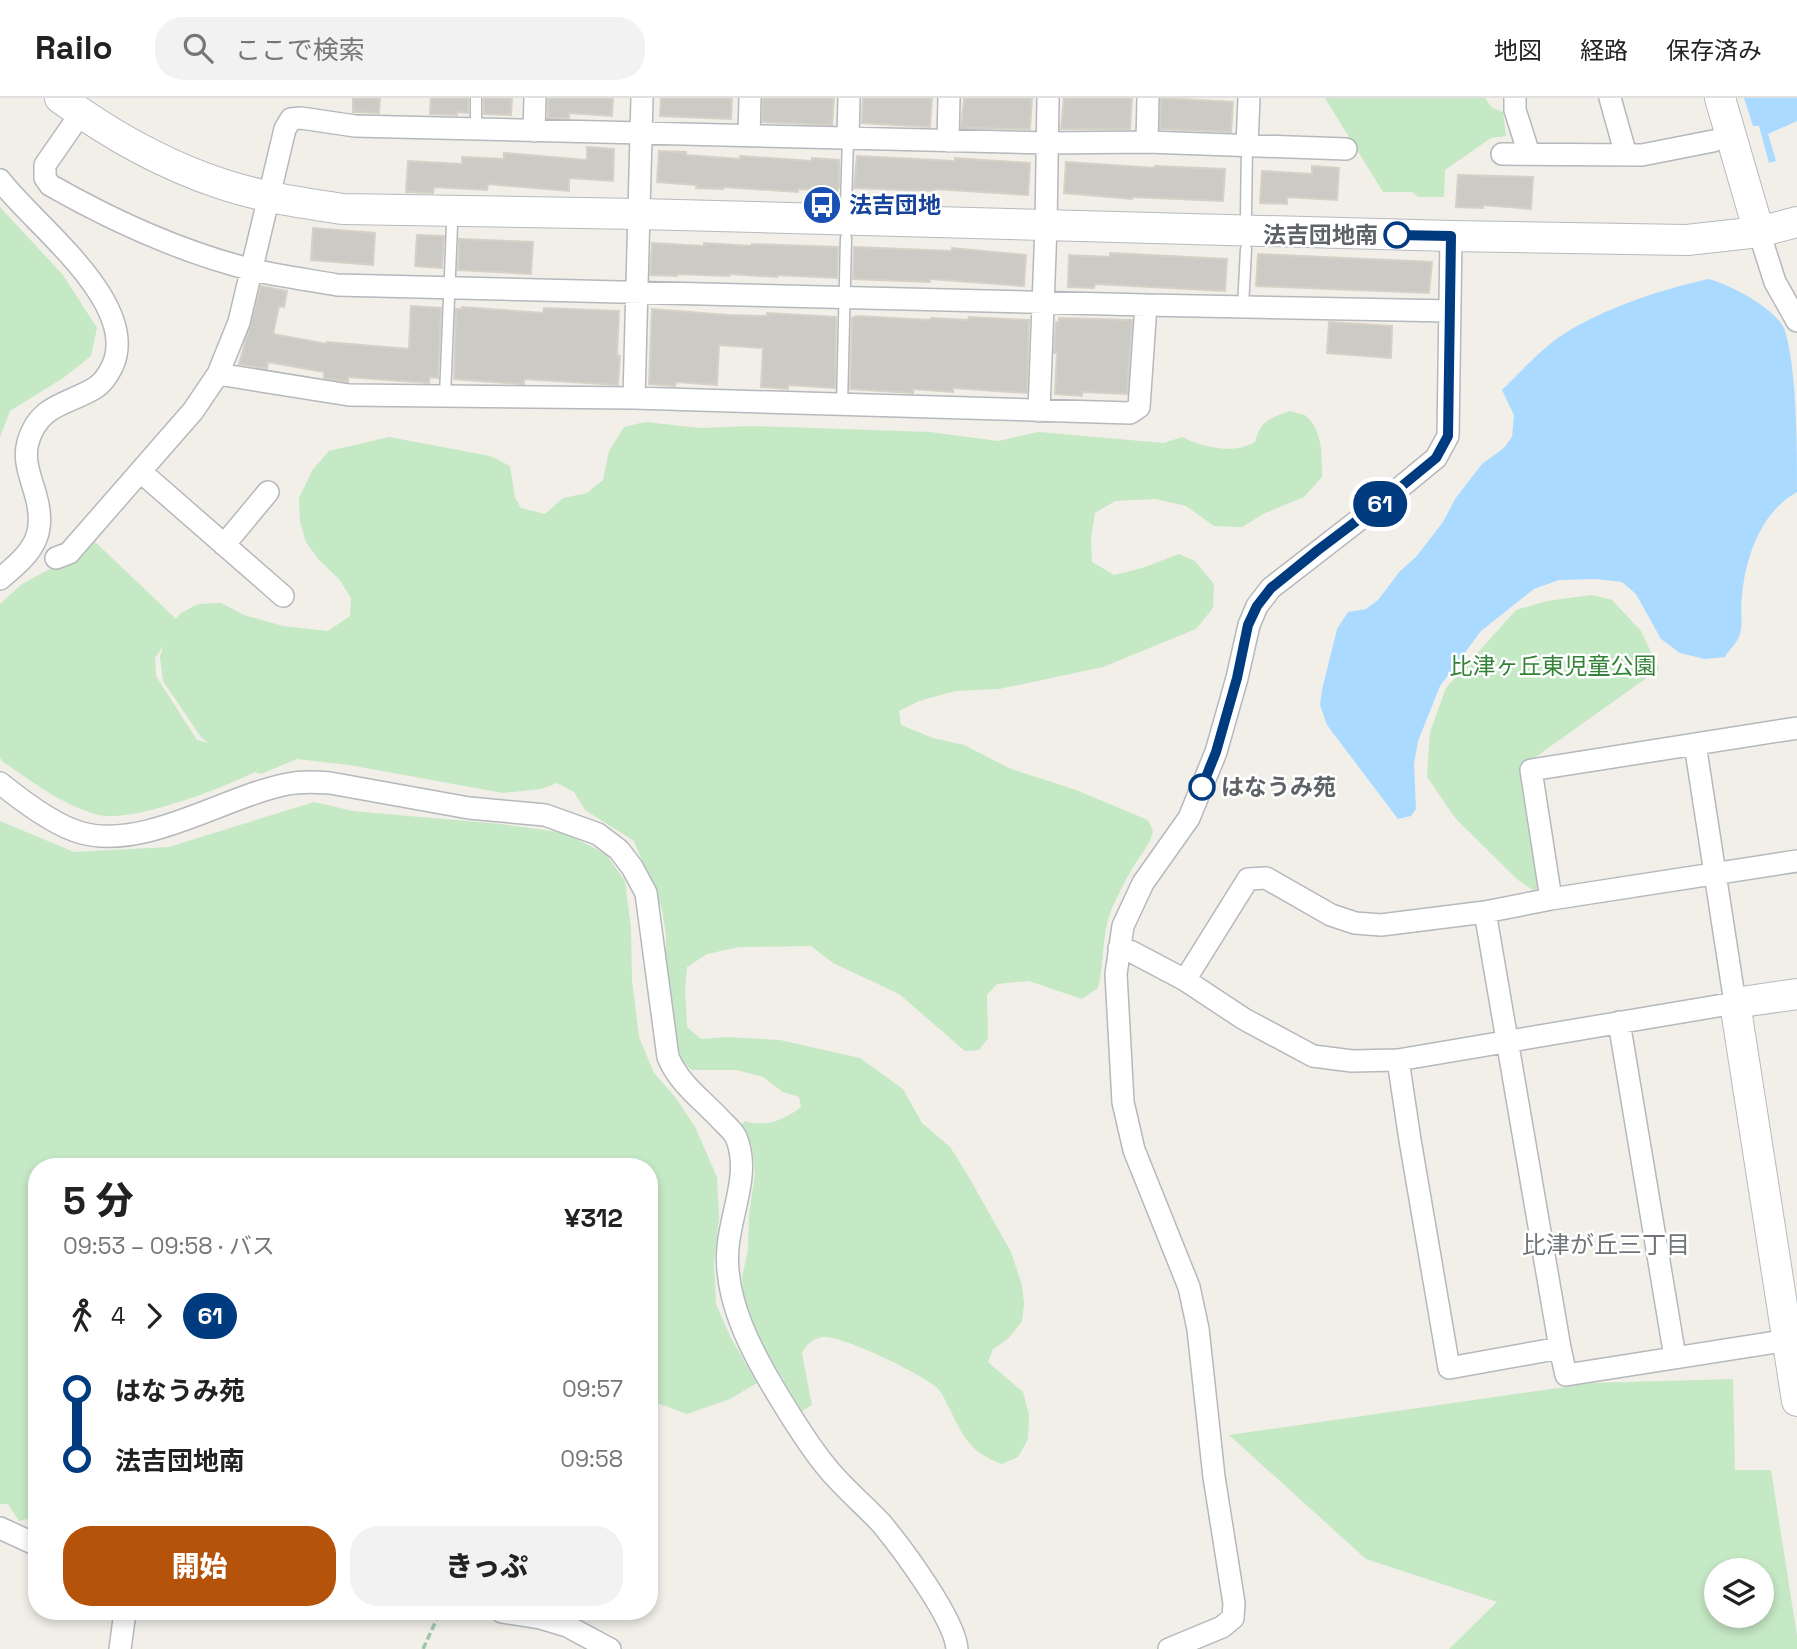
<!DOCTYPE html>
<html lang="ja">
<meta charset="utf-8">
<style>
body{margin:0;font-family:"Space Grotesk","Noto Sans JP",sans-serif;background:#f2f2f2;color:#222;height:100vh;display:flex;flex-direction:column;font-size:26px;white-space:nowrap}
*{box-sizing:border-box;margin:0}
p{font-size:23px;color:#767676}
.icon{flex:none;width:38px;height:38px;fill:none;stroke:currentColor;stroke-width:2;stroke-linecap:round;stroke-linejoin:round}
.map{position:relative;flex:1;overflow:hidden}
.side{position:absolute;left:28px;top:1060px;width:630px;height:462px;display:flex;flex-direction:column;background:#fff;border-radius:28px;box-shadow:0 4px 10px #0003}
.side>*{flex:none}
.badge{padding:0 14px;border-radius:23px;font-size:24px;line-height:46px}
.tools{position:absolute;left:1704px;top:1460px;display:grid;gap:14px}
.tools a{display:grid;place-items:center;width:70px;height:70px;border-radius:50%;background:#fff;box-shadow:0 4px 10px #0003;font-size:35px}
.map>.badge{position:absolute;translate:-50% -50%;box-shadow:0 0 0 4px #fff}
.legs{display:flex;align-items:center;gap:10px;height:77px;padding:0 35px;font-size:23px}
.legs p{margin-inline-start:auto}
.summary{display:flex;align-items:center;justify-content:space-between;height:119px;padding:0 35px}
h1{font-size:38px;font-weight:800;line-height:52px}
.action{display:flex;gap:14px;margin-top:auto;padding:14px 35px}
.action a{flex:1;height:80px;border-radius:28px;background:#b45309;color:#fff;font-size:28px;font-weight:800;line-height:80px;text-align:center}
.action a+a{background:#f2f2f2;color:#222}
ul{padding:0 35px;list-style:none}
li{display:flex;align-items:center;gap:24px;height:70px;font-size:26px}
li i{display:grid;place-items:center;width:10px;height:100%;margin:0 9px;background:currentColor}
li i::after{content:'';width:18px;height:18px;margin:-9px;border:5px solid;border-radius:50%;background:#fff}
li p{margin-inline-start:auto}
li:first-child i{background:linear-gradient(#0000 50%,currentColor 0)}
li:last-child i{background:linear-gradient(currentColor 50%,#0000 0)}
header{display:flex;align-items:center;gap:42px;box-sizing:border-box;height:98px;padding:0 35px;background:#fff;border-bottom:2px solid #e0e0e0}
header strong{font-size:33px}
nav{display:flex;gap:38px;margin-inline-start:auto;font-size:24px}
.search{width:490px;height:63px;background:#f2f2f2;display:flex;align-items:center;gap:18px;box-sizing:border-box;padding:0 24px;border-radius:28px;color:#767676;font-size:26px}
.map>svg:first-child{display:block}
.green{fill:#c5e8c5;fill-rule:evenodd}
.water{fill:#aadaff}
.building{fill:#cccac5;stroke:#d6d1c6;stroke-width:2}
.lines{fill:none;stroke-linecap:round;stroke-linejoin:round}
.lane-casing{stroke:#b5b8bc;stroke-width:13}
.street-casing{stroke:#b5b8bc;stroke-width:24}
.secondary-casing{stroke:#b6babf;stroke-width:32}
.path{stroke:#9cc7a9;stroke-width:3.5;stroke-dasharray:7 3.5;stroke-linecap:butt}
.lane{stroke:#fff;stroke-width:10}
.street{stroke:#fff;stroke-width:21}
.secondary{stroke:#fff;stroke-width:30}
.line-1-casing{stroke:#fff;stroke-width:16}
.line-1{stroke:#003b80;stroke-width:10}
.stop-1-dot{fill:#fff;stroke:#003b80;stroke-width:3.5}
.labels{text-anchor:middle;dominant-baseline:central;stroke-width:5;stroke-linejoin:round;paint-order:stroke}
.transit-label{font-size:23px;font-weight:bold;fill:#164399;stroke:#fff;text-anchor:start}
.stop-label{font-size:23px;font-weight:bold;fill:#5f6368;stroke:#fff;text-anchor:end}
.park-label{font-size:23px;fill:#348238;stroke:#fff}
.neighbourhood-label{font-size:24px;fill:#70757a;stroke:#fff}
</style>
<header>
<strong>Railo</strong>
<div class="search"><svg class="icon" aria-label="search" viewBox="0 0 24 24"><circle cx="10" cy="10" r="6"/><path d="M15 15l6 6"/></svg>ここで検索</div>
<nav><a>地図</a><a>経路</a><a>保存済み</a></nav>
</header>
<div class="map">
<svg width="1797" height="1551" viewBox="0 0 1797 1551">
<rect width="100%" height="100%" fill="#f1efe8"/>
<!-- green -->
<path class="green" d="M1325,0H1485L1492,10L1503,14L1506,38L1491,40L1445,72L1444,99H1418L1412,94H1383Z
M0,109L63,177L97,230L91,258L63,280L10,313L0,339Z
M1290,313C1295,315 1302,315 1306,318C1323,332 1322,360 1322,379L1304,399L1265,415L1242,429L1214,428L1186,408L1156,401L1115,403L1095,415L1091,439L1092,464L1114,477L1142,470L1179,456L1195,463L1214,486L1213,510L1196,531L1103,569L999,591L955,593L919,603L899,613L901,627L933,640L964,647L1011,671L1076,692L1148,722L1153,733C1150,748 1139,758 1132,771C1125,783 1118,797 1112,810C1101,836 1105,864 1098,890L1082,901L1029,883L997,886L987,897L988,940L979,952L965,953L899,896L833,865L811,848L739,849L707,856L687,869L685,891L687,929L701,941L728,939L780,942L860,960L903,991L922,1025L950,1049L967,1076L1011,1154L1022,1187L1024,1206L1022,1223L1008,1241L993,1251L988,1264L1023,1294L1029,1316L1028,1341L1018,1359L1002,1366C969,1354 964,1339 949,1310C946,1304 943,1296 938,1291C925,1277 839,1236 822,1239C812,1241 806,1247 802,1255L812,1307L802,1313L758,1240L743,1198L742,1179L748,1152L749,1117L755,1075L752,1048L739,1029L745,1023C766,1030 784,1022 801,1009L799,999L783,994L763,979L737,972H692L682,964L670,914L666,875V837L662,811L634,743L585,712L574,694L557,685L541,691L503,695L349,667L297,661L261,676L255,674C223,690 129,727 95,716C61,706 31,683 2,663L0,659V506L22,486L50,471L90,439L176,521L181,515L198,506L221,505L244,517L283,528L328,533L350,518L351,500L339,481L318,461L306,444L300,423L299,400L313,371L329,353L389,339L490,358L510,368L515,400L521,410L545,416L563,400L587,395L603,382L609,353L624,329L645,324L701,330L752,328L930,334L998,343L1038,334L1164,345L1182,339C1203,349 1233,357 1255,344C1260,323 1270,320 1290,313ZM163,548L160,559L163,583L201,639L209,645L197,642L156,578L155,560Z
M1592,497L1612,502L1641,533L1659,571L1523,668L1541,787L1536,794L1518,782L1456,721L1427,679L1430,634L1446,590L1516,512L1547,503Z
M314,704L353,713L500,726L565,735L606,756L625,783L631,830L632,882L639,939L654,975L675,999L695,1029L717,1079L719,1119L714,1166L716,1206L730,1238L757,1285L730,1301L687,1316L649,1302V1069H37V1413L32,1420L19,1423L8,1406H0V723L74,754L169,749Z
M1733,1281L1735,1372H1771L1797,1538V1551H1449L1497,1504L1366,1461L1229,1337L1593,1285ZM1717,1472H1762V1517H1717Z"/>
<!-- water -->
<path class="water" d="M1744,0H1797V23L1768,36L1776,63L1769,65L1759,28H1753Z
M1709,181C1731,187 1774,210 1784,230C1797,268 1797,350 1797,394C1761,414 1746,458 1742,497C1740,510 1743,524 1740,536C1738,544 1729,552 1725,559L1705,561L1680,555L1661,541L1636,496L1622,484L1596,481L1559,482L1534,491L1481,533L1440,588L1418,643L1414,666L1416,711L1411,718L1398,721L1327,627L1320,607L1322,592L1337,531L1348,514L1366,511L1378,502L1400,473L1416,459L1443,424L1455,401L1482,366L1504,350L1512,339L1514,317L1502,292C1518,276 1533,260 1550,246C1588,215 1661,191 1709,181Z"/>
<!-- building -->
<path class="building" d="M353,0H380L379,15L353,14Z
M431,0H468V15L457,14V17L430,16Z
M484,0H512L511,17L484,16Z
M548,0H613L612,18L569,15V20H548Z
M661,0H732L731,21L660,18Z
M763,0H834L832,27L762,24Z
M863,0H932L930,29L862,25Z
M964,0H1032L1030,31L961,30Z
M1064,0H1132L1130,31H1061Z
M1161,0L1233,4L1231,34L1160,31Z
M587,49L614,51L613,83L569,80V93L488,86L487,92L434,89L433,95L406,94L408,63L462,66V59L504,61V55L587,62Z
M659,53L686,54V57L740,61V58L812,63V60L839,62V89L837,93L798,91V94L723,89V91L696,90L697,87L657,84Z
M857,58L955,63V60L1030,65L1028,97L934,91V93L854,90Z
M1066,64L1155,70V68L1225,71L1223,103L1132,99V101L1064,95Z
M1312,68L1339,70L1337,102L1287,99V106L1260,105L1262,73L1312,76Z
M1458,77L1533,79L1531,111L1483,107V110L1456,109Z
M313,130L375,135L373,167L311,162Z
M417,137L444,138L442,170L415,168Z
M459,141L533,144L531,176L458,172Z
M652,145L704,148V145L752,148V146L838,149L837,180L777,177V179L729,176V178L677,176V178L650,177Z
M854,149L952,153V150L1026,157L1024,188L930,181V184L853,181Z
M1110,155L1227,161L1225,193L1095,186L1094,190L1068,189L1069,157L1110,159Z
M1258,156L1432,164L1429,195L1256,188Z
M261,188L287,193L284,209L279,208L273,236L327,246V244L409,251L411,208L441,210L438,280L430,279L429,285L348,279V284L324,280V274L268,264L267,271L239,266Z
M462,209L543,215L544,210L619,213L617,257L620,258L618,287L524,281V286H520L454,281L456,211H462Z
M652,211L728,217L767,218V215L836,219L835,290L788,287V291L761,289L763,250L719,247L717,287L676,284L675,288L649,286Z
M856,218L930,222L931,220L968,222L969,219L1029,222L1027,295L953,290V294L913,291V295L850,291L852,220Z
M1059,220L1132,222L1127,296L1082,294V298L1055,296L1057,255H1054L1056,224H1059Z
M1329,224L1392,228L1391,260L1327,255Z"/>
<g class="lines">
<!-- lane casing -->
<g class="lane-casing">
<path id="lane" d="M476,31V0
M846,106L848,41
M1246,116L1247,47
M1243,209L1246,151
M445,298L452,127
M842,307L846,140"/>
</g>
<!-- street casing -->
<g class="street-casing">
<path id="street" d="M1610,0L1626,57
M1515,1V12L1529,56
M81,15L45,67V80L50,87C113,123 181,154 253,172C280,178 309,182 337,187L1146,207
M534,33L535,0
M749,38L750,0
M848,41L849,0
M948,43L949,0
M1147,44L1148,0
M1247,47L1249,0
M1502,56L1642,57L1713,43
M0,82C34,127 142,206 112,269C108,277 103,285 95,290C67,307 39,306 28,344C24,359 28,371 32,385C49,434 37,451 0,481
M1759,134L1775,184L1797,223
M218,276L349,297L634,300L642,0
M634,300L1130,315L1139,309L1146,207L1450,213
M1039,313L1046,128L1048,0
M141,374L283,498
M224,447L268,394
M56,460L69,455L193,313L218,276L239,224L285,31L291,21L301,20L355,28L1047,45L1147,44L1346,51
M0,685C21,702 55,728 82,735C146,752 225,698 288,686C302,683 316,684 330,685L469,710L545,717L598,736L619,752L632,769L646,795L668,959C679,986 703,1002 722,1023C727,1028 733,1033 736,1039C751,1075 731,1113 728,1149C723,1203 754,1258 781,1302C795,1325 811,1351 829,1372C845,1391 864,1407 881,1425C901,1449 955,1521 957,1551
M1551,801L1797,763
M1485,814L1560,1250
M1119,850L1132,854L1185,882L1244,921L1313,958L1352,963L1398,962L1735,905L1695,646
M1185,882L1248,781L1266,780L1331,817L1355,825L1381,827L1485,814L1551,801L1531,672L1797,630
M1619,924L1675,1259
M1398,962L1410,1042L1449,1270L1560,1250L1566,1277L1789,1242
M0,1430L37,1447
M502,1514L540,1520L567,1528L610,1551
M120,1551L125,1514
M1169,1551L1222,1529L1233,1520L1234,1505L1214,1379L1198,1231L1189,1189L1134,1052L1123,1004L1116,876L1123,828L1143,785L1189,720L1216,654L1237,580L1249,527L1257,508L1271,490L1391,397L1436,360L1448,338L1451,138"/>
</g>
<!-- secondary casing -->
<g class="secondary-casing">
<path id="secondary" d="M60,0C109,36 164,67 222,86C261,99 303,105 343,111L640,116L1451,138L1687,142L1759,134L1797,124
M1720,0L1759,134
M1797,896L1735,905L1797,1303"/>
</g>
<!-- path -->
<path class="path" d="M423,1551L440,1514"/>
<!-- lane -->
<use href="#lane" class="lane"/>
<!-- street -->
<use href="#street" class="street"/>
<!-- secondary -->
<use href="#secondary" class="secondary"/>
</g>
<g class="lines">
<!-- line-1 casing -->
<g class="line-1-casing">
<path id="line-1" d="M1202,689L1216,654L1237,580L1248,527L1257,508L1271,490L1318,452L1391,397L1436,360L1448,338L1451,138L1397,137"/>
</g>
<!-- line-1 -->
<use href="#line-1" class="line-1"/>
</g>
<!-- icons -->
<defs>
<g id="bus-disc" transform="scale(2.0125)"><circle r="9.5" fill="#1a4fb4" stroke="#fff"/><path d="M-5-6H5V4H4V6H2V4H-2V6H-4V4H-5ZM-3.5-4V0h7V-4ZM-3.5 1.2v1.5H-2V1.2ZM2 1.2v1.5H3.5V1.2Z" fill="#fff"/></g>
</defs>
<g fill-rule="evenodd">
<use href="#bus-disc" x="822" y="107"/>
</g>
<!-- markers -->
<g class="stop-1-dot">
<circle cx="1397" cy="137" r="12"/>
<circle cx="1202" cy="689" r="12"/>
</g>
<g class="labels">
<!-- transit labels -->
<g class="transit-label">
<text x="849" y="107">法吉団地</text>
</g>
<!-- stop labels -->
<g class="stop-label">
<text x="1378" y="137">法吉団地南</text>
<text x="1221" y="689" text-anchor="start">はなうみ苑</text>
</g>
<!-- park labels -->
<g class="park-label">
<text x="1553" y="568">比津ヶ丘東児童公園</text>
</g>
<!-- neighbourhood labels -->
<g class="neighbourhood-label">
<text x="1606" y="1146">比津が丘三丁目</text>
</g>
</g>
</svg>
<div class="tools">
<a><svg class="icon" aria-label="layers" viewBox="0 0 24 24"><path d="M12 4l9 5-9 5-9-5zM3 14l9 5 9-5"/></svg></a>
</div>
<b class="badge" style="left:1380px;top:406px;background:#003b80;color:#fff">61</b>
<section class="side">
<div class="summary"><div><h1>5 分</h1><p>09:53 – 09:58 · バス</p></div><b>¥312</b></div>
<div class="legs"><svg class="icon" aria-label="walk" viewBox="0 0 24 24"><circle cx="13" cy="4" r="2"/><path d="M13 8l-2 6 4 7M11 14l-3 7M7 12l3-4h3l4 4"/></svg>4<svg class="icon" aria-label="forward" viewBox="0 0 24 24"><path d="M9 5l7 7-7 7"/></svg><b class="badge" style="background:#003b80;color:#fff">61</b></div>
<ul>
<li><i style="color:#003b80"></i><b>はなうみ苑</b><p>09:57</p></li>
<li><i style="color:#003b80"></i><b>法吉団地南</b><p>09:58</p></li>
</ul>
<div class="action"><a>開始</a><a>きっぷ</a></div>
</section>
</div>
